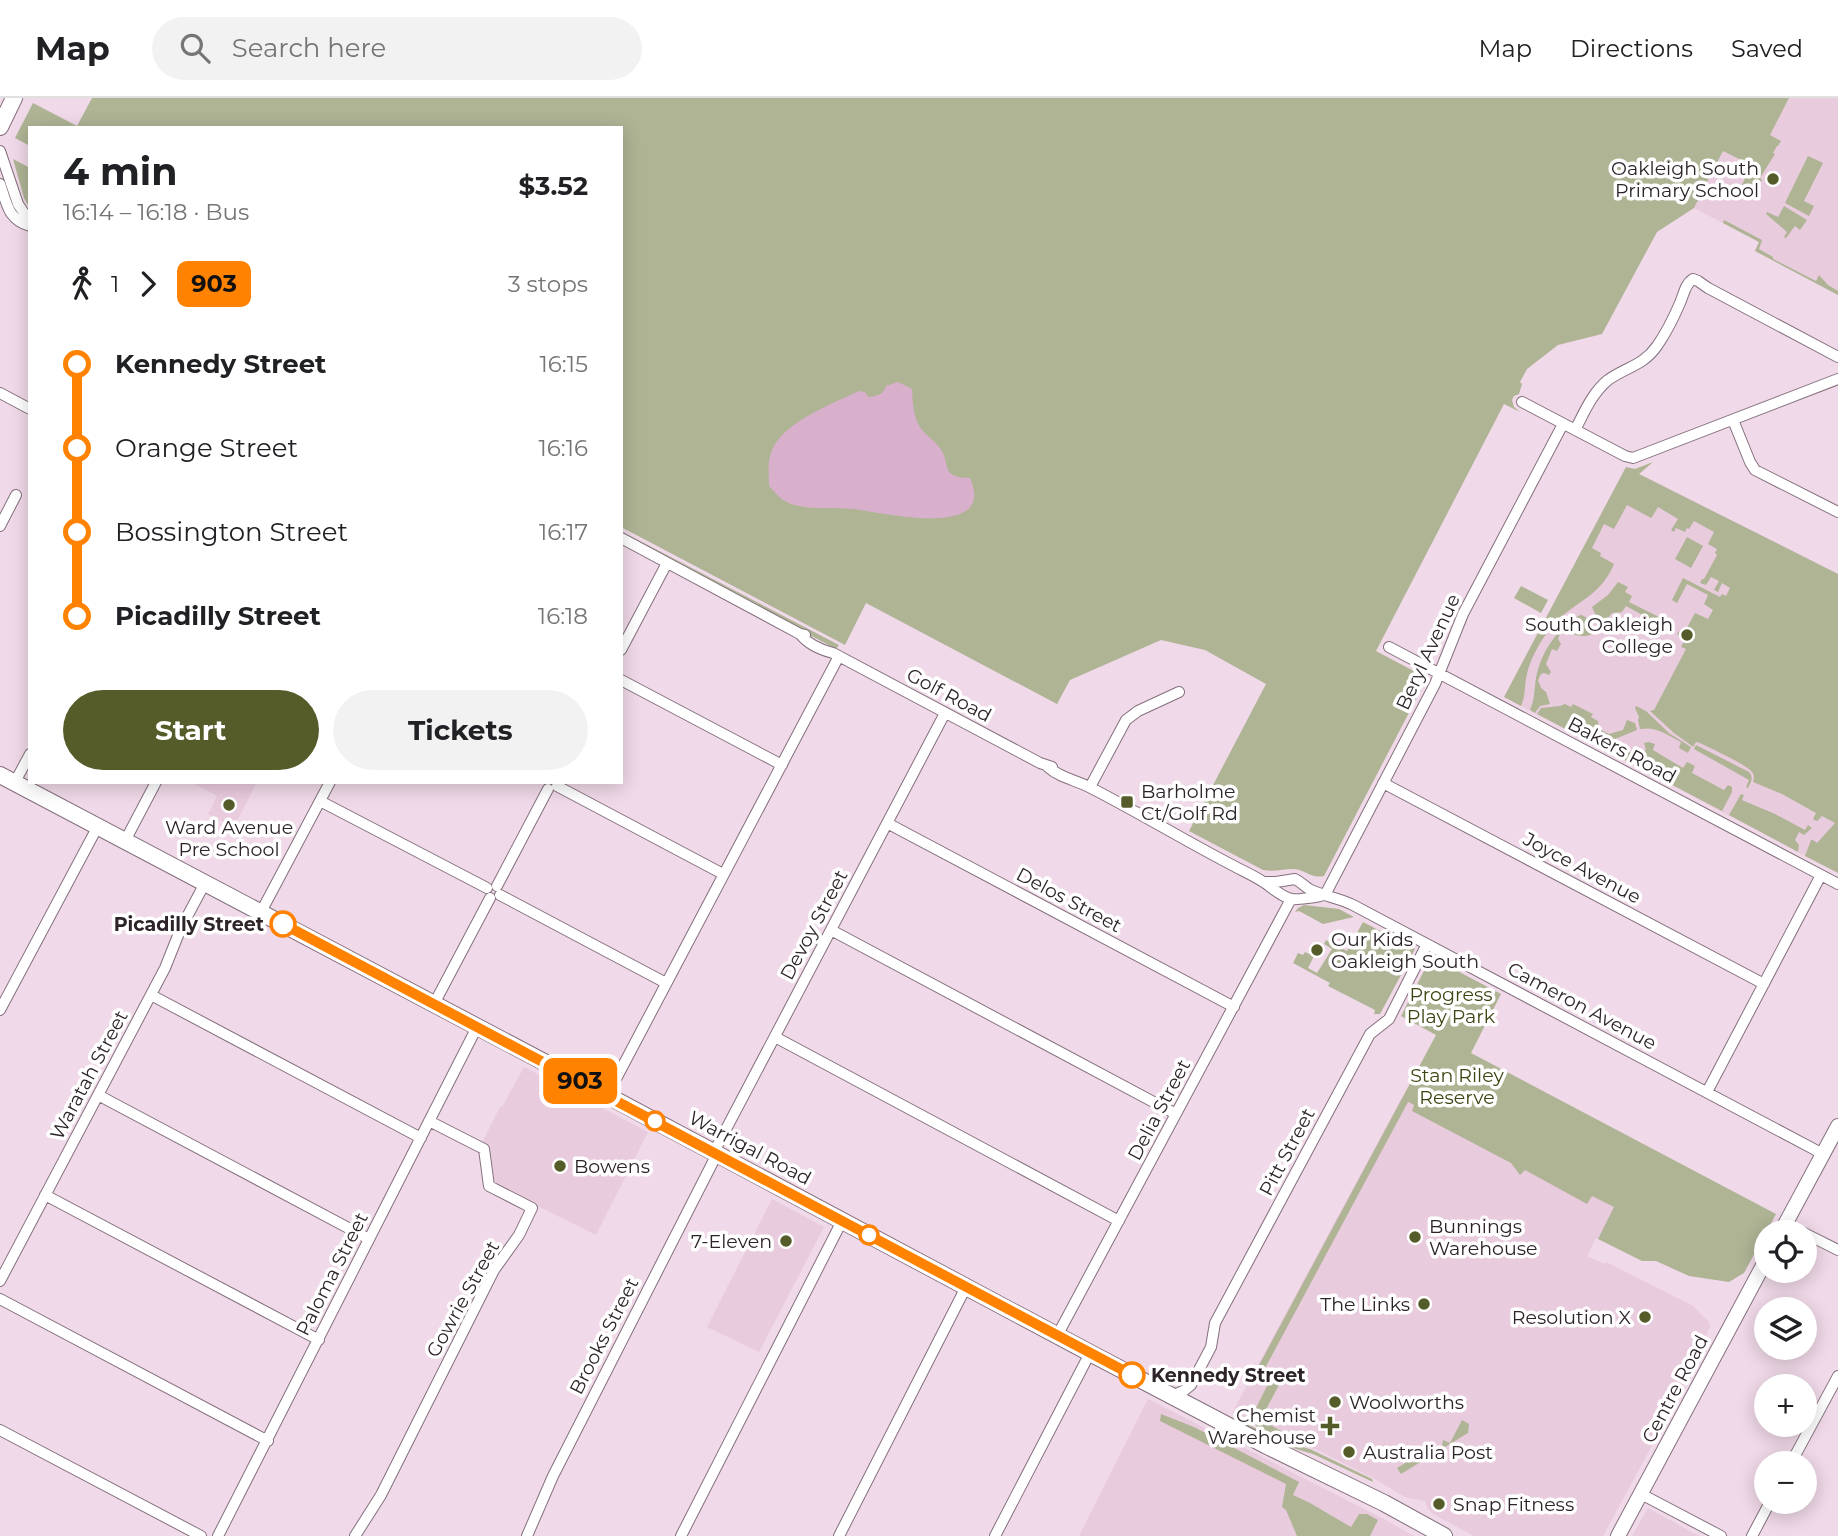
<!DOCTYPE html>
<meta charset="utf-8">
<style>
body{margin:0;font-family:Montserrat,sans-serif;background:#f2f2f2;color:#202124;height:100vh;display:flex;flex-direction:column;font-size:26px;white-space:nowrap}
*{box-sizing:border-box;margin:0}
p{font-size:23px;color:#757577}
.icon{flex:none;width:38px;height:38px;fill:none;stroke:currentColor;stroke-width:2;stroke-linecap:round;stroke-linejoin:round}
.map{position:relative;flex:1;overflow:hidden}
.details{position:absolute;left:28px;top:28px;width:595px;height:658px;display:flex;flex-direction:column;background:#fff;border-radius:0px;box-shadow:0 4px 18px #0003}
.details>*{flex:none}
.badge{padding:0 14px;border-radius:10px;font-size:24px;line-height:46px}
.buttons{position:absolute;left:1754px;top:1122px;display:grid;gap:14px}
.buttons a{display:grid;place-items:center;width:63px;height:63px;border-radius:50%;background:#fff;box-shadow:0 4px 18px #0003;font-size:35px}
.map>.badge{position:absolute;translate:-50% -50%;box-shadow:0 0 0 4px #fff}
.legs{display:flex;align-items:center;gap:10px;height:77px;padding:0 35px;font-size:23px}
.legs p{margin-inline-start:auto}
.head{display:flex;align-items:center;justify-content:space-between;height:119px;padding:0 35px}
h1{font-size:38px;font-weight:700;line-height:52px}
.cta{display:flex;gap:14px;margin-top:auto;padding:14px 35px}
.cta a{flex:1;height:80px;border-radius:42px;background:#555b29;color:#fff;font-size:28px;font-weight:700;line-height:80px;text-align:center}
.cta a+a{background:#f2f2f2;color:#202124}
ul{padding:0 35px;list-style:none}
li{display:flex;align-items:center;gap:24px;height:84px;font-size:26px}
li i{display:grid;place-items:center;width:10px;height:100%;margin:0 9px;background:currentColor}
li i::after{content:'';width:18px;height:18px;margin:-9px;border:5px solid;border-radius:50%;background:#fff}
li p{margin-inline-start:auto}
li:first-child i{background:linear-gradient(#0000 50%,currentColor 0)}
li:last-child i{background:linear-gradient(currentColor 50%,#0000 0)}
header{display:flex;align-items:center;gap:42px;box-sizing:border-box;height:98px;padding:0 35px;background:#fff;border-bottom:2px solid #e0e0e0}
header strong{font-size:33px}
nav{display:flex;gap:38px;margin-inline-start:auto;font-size:24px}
.search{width:490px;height:63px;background:#f2f2f2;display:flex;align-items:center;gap:18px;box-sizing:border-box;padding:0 24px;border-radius:38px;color:#757577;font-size:26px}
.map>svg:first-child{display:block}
.built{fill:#e9cbde}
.green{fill:#afb495}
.water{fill:#d8b0cb}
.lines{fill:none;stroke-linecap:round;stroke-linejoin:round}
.minor-casing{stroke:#84707e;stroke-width:12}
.major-casing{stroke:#84707e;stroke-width:16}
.highway-casing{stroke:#84707e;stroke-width:18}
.minor{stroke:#fff;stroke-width:10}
.major{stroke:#fff;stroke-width:14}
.highway{stroke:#fff;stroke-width:16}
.line-1-casing{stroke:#fff;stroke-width:16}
.line-1{stroke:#ff8200;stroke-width:10}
.poi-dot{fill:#555b29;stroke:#fff;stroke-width:2.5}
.stop-1-dot{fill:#fff;stroke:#ff8200;stroke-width:3.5}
.labels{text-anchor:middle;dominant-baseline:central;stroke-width:7;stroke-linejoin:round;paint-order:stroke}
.poi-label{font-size:19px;fill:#2d242a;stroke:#fff;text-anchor:start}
.street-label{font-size:19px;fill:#2d242a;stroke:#fff}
.stop-label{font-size:19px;font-weight:bold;fill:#2d242a;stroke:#fff;text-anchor:end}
.park-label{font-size:19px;fill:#3f4412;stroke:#fff}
</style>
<header>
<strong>Map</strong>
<div class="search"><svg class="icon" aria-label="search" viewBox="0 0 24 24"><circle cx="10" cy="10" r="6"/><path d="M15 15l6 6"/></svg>Search here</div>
<nav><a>Map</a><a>Directions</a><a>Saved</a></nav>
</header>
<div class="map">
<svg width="1838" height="1438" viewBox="0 0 1838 1438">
<rect width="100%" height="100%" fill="#f0d9e8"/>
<!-- built -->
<path class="built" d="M1750,0H1838V197L1755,153L1759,144L1694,110Z
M1626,369L1838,476V775L1504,599Z
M191,684H257L234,729L208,716L217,698Z
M524,969L648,1034L596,1137L493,1086L481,1047L500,1009H502Z
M1401,1001L1615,1109L1598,1141L1596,1140L1587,1158L1605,1166L1606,1164L1693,1208L1709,1224L1710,1229L1691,1266L1687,1283L1603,1438H1474L1433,1416L1428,1411L1425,1403L1407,1400L1371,1379L1317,1352L1284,1342L1232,1315Z
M772,1101L824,1129L759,1254L707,1229Z
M1148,1301L1382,1420L1414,1438H1079Z
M1648,1410L1690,1433L1700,1438H1632Z"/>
<!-- green -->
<path class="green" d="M92,0H1789L1770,37L1781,43L1778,48H1777L1773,55L1775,56L1760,80L1762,82L1758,88L1753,86L1750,93L1741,89L1751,67L1723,53L1694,110L1657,134L1602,236L1558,247L1527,271L1520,284L1522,286L1519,296L1514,298L1512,302L1514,309L1520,314L1504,306L1376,553L1427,580L1324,778C1312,781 1305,772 1294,771C1283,771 1275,774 1263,772L1189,733L1266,586L1205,552L1161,542L1070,582L1057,606L866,505L845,547L621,429V30H30V48L15,40L33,5L77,28Z
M1808,58L1823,65L1804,103L1814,108L1809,118L1785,105Z
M13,61L30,70V111L24,100Z
M1784,108L1807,122L1800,132L1795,128L1786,140L1784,139L1787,134L1766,116L1767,114L1778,119Z
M1724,122L1762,142L1759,151L1773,159V161L1816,183L1819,177L1828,187L1838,193V197L1755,153L1759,144L1723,125Z
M1653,364L1639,376L1838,476V775L1805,758L1811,742H1813L1817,745L1835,725L1822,718L1817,723L1813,721L1816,715L1782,696L1753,684C1754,679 1755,677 1751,673C1745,666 1710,650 1700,645L1696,644L1693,649L1692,648L1674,635L1650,613L1654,612L1686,551L1681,549L1685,541L1677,536L1679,533L1684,535L1695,515L1708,521L1713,512L1704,506L1708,497L1687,486L1677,505L1672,502L1683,480L1720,499L1722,496L1726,498L1730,490L1722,485L1718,494L1714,492L1719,483L1711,479L1706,487L1700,485L1702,481H1704L1717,457L1715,455L1717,451L1708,446L1714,434L1694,423L1689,431L1687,430L1685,434L1676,430L1674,434L1671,432L1678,421L1658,409L1652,419L1651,420L1627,407L1614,431L1604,426L1592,450L1601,455L1600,458L1614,466C1600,501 1569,505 1549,532C1540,544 1530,561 1527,576C1524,587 1526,598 1521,608L1504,599L1626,369L1635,371Z
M621,433L839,547L836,551L621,436Z
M1687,439L1703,448L1691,470L1675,461Z
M1618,484L1628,489L1625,494L1632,498L1629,504L1659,519L1656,525L1649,529L1645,527L1648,520L1626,508L1622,514L1612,515L1609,519L1611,524L1606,532L1602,533L1592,509L1608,497Z
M1521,488L1548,502L1541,515L1514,500Z
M1580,517C1590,518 1590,528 1593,536C1576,542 1574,533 1560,536L1558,541L1561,546L1557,553L1552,551L1546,566L1551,574L1549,577L1544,575L1541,576L1538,582L1541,590L1546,594L1550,606L1540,608L1535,615L1530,612C1535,601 1534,592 1536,580C1541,554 1557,530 1580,517Z
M1565,606L1571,609L1573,606L1593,616L1591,619L1598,623L1599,631L1609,636L1623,632L1627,622L1635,625L1637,632L1615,641L1614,643L1617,647L1611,655L1537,616L1541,610L1560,608Z
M1636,608L1646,613L1669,635L1691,649L1688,655L1679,650L1681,644C1668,637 1656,628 1640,631L1638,622L1639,619L1635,610Z
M1648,644L1655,646L1653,652L1683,670L1687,664L1695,668L1692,675L1724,692L1728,687L1732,689V694L1722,713L1619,659L1628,651L1631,656L1646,652L1644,645Z
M1696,647L1749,674C1754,680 1751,684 1748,690L1746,689L1749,682L1694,651Z
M1741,696L1744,697L1742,702L1775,716L1805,732L1808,727L1812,730L1804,737L1799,734L1795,742L1799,747L1798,754L1729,717Z
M1304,807L1339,811L1354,819L1323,826L1299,813L1295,814L1298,810Z
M1363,824L1415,851L1380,916H1374L1375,912L1328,888L1330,885L1293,865L1298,855L1303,857L1305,854L1314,858L1308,870L1317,875L1332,851L1324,846L1326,842L1347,853Z
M1431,859L1501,896L1471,955L1776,1116L1744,1175L1729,1184L1689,1178L1656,1163H1642L1598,1141L1614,1109L1592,1098L1587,1106L1525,1072L1520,1077L1511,1065L1412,1013L1414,1007L1408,1004L1263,1274L1269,1277L1272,1270L1280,1274L1274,1284L1279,1287L1263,1317L1260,1316L1258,1320L1312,1350L1284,1342L1249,1324L1270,1282L1254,1273L1257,1271L1436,937L1401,918Z
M1161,1316L1194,1329L1299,1384L1293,1397L1310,1405L1351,1429L1359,1416H1367L1378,1422L1370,1438H1297L1286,1412L1282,1409L1286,1386L1160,1323Z
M1238,1321L1282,1344L1310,1351L1372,1381L1373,1384L1313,1356L1289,1349L1238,1324Z
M1462,1322L1469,1326L1468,1335L1401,1376L1397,1370L1410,1362L1413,1365L1442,1348L1443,1342L1450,1345Z"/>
<!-- water -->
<path class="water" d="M898,284L912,291C913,307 913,321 923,333C928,339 935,343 939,349C952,364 938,380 970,380C998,442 882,415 854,411C835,409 801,413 785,403C779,400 774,393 769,388C769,377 767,366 771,355C780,325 832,306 859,293L865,294L868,299C877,298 883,297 886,288Z"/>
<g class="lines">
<!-- minor casing -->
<g class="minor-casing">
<path id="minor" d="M0,53L18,106L30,124
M0,86C7,106 8,122 30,128
M0,295L30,311
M1522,304L1625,358L1633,360L1838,281
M1733,322L1750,364L1755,372L1838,414
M1575,332C1584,315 1592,295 1608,282C1626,269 1643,268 1657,248C1666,235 1674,219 1680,205C1684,196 1685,186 1693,181L1698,183L1708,190L1838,259
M0,428L16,397
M621,440L800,536L805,537
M800,536C808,546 821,552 833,555L1040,665L1052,669
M1389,549L1838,786
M621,552L667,465
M621,582L782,667
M1048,669C1060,680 1076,682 1091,690C1138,714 1184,742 1232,767C1243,773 1255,778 1265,785C1272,790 1283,800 1292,801C1295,802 1320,799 1323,797
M15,684L30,656
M1383,685L1764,886
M557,688L723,776
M1090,689L1126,622L1138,613L1179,594
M320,703L487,790
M887,725L1234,909
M125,743L156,684
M1263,784H1276L1295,781C1301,784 1304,788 1309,791C1323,798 1339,800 1353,807L1823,1056
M497,788L548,691
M500,797L666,885
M1325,797L1435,586L1463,516L1563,326
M261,814L330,684
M831,832L1176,1016
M151,897L421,1040
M434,906L490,800
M0,912L98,728
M775,939L1119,1123
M597,992L608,987L617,979L839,558
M1707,994L1821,777
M98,997L369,1141
M714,1054L945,615
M45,1097L319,1242
M1804,1135L1838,1152
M0,1183L165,870L181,830L205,785
M0,1201L268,1343
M1057,1238L1291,801
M1172,1298L1185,1292L1191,1287L1211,1249L1215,1225L1370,936L1389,921L1427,846
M0,1332L201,1438
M1791,1365L1838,1278
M1641,1396L1721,1438
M218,1438L477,929
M355,1438L381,1397L494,1172L519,1137L532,1110L489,1088L484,1051L429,1023
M527,1438L553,1378L717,1056
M681,1438L842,1123
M839,1438L966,1189
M995,1438L1090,1255
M1752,1438L1770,1404"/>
</g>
<!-- major casing -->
<g class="major-casing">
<path id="major" d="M1781,1134L1838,1028
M1618,1438L1766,1162"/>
</g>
<!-- highway casing -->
<g class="highway-casing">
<path id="highway" d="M0,29L14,0
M0,677L597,992L1090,1255L1267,1348L1384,1405L1444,1438"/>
</g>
<!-- minor -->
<use href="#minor" class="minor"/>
<!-- major -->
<use href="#major" class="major"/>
<!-- highway -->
<use href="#highway" class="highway"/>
</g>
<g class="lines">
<!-- line-1 casing -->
<g class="line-1-casing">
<path id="line-1" d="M283,826L1132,1277"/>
</g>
<!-- line-1 -->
<use href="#line-1" class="line-1"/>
</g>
<!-- markers -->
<g class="poi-dot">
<circle cx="1773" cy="81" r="7"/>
<circle cx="1687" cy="537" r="7"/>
<rect x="1120" y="697" width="14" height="14" rx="3.5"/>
<circle cx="229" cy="707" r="7"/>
<circle cx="1317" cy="852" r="7"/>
<circle cx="560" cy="1068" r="7"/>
<circle cx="1415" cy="1139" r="7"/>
<circle cx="786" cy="1143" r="7"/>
<circle cx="1424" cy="1206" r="7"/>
<circle cx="1645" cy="1219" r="7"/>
<circle cx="1335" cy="1304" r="7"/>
<path d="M1326.5 1317.5h7v7h7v7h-7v7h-7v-7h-7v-7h7z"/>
<circle cx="1349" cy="1354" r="7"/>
<circle cx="1439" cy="1406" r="7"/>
</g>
<g class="stop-1-dot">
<circle cx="283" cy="826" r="12"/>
<circle cx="655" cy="1023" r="9"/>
<circle cx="869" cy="1137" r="9"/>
<circle cx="1132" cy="1277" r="12"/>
</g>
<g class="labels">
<!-- poi labels -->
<g class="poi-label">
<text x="1759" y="70" text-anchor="end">Oakleigh South<tspan x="1759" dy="22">Primary School</tspan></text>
<text x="1673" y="526" text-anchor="end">South Oakleigh<tspan x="1673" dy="22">College</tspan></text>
<text x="1141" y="693">Barholme<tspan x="1141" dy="22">Ct/Golf Rd</tspan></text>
<text x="229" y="729" text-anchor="middle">Ward Avenue<tspan x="229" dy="22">Pre School</tspan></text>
<text x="1331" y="841">Our Kids<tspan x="1331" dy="22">Oakleigh South</tspan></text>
<text x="574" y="1068">Bowens</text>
<text x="1429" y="1128">Bunnings<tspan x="1429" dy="22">Warehouse</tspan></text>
<text x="772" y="1143" text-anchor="end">7-Eleven</text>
<text x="1410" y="1206" text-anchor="end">The Links</text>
<text x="1631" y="1219" text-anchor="end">Resolution X</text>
<text x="1349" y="1304">Woolworths</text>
<text x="1316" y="1317" text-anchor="end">Chemist<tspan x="1316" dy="22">Warehouse</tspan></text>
<text x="1363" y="1354">Australia Post</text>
<text x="1453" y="1406">Snap Fitness</text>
</g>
<!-- street labels -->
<g class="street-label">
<text transform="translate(1428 554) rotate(-65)">Beryl Avenue</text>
<text transform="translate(949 597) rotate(28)">Golf Road</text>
<text transform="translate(1622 652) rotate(28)">Bakers Road</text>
<text transform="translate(1582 770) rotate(28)">Joyce Avenue</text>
<text transform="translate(1069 802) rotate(28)">Delos Street</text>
<text transform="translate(814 827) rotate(-62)">Devoy Street</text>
<text transform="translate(1582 908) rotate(28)">Cameron Avenue</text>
<text transform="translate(89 977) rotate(-62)">Waratah Street</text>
<text transform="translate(1159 1012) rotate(-62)">Delia Street</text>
<text transform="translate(750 1050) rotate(28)">Warrigal Road</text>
<text transform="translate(1287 1054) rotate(-62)">Pitt Street</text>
<text transform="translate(332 1176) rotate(-63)">Paloma Street</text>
<text transform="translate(463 1201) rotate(-61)">Gowrie Street</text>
<text transform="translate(604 1238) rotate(-63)">Brooks Street</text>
<text transform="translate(1675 1291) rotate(-62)">Centre Road</text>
</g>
<!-- stop labels -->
<g class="stop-label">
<text x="264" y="826">Picadilly Street</text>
<text x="1151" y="1277" text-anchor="start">Kennedy Street</text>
</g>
<!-- park labels -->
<g class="park-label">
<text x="1451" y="896">Progress<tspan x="1451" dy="22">Play Park</tspan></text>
<text x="1457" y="977">Stan Riley<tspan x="1457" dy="22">Reserve</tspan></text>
</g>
</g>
</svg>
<div class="buttons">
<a><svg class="icon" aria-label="locate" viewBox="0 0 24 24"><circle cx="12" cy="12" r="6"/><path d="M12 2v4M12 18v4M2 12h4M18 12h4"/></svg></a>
<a><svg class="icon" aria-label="layers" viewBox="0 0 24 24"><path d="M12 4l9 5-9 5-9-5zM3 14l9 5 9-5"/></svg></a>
<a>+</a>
<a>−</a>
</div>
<b class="badge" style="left:580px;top:983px;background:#ff8200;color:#111">903</b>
<section class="details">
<div class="head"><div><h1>4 min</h1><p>16:14 – 16:18 · Bus</p></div><b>$3.52</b></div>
<div class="legs"><svg class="icon" aria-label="walk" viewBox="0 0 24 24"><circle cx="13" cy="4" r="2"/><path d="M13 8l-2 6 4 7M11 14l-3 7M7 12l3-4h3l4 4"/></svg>1<svg class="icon" aria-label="forward" viewBox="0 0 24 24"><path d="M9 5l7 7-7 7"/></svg><b class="badge" style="background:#ff8200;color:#111">903</b><p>3 stops</p></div>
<ul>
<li><i style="color:#ff8200"></i><b>Kennedy Street</b><p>16:15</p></li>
<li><i style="color:#ff8200"></i><span>Orange Street</span><p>16:16</p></li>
<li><i style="color:#ff8200"></i><span>Bossington Street</span><p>16:17</p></li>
<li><i style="color:#ff8200"></i><b>Picadilly Street</b><p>16:18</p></li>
</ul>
<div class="cta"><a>Start</a><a>Tickets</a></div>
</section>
</div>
